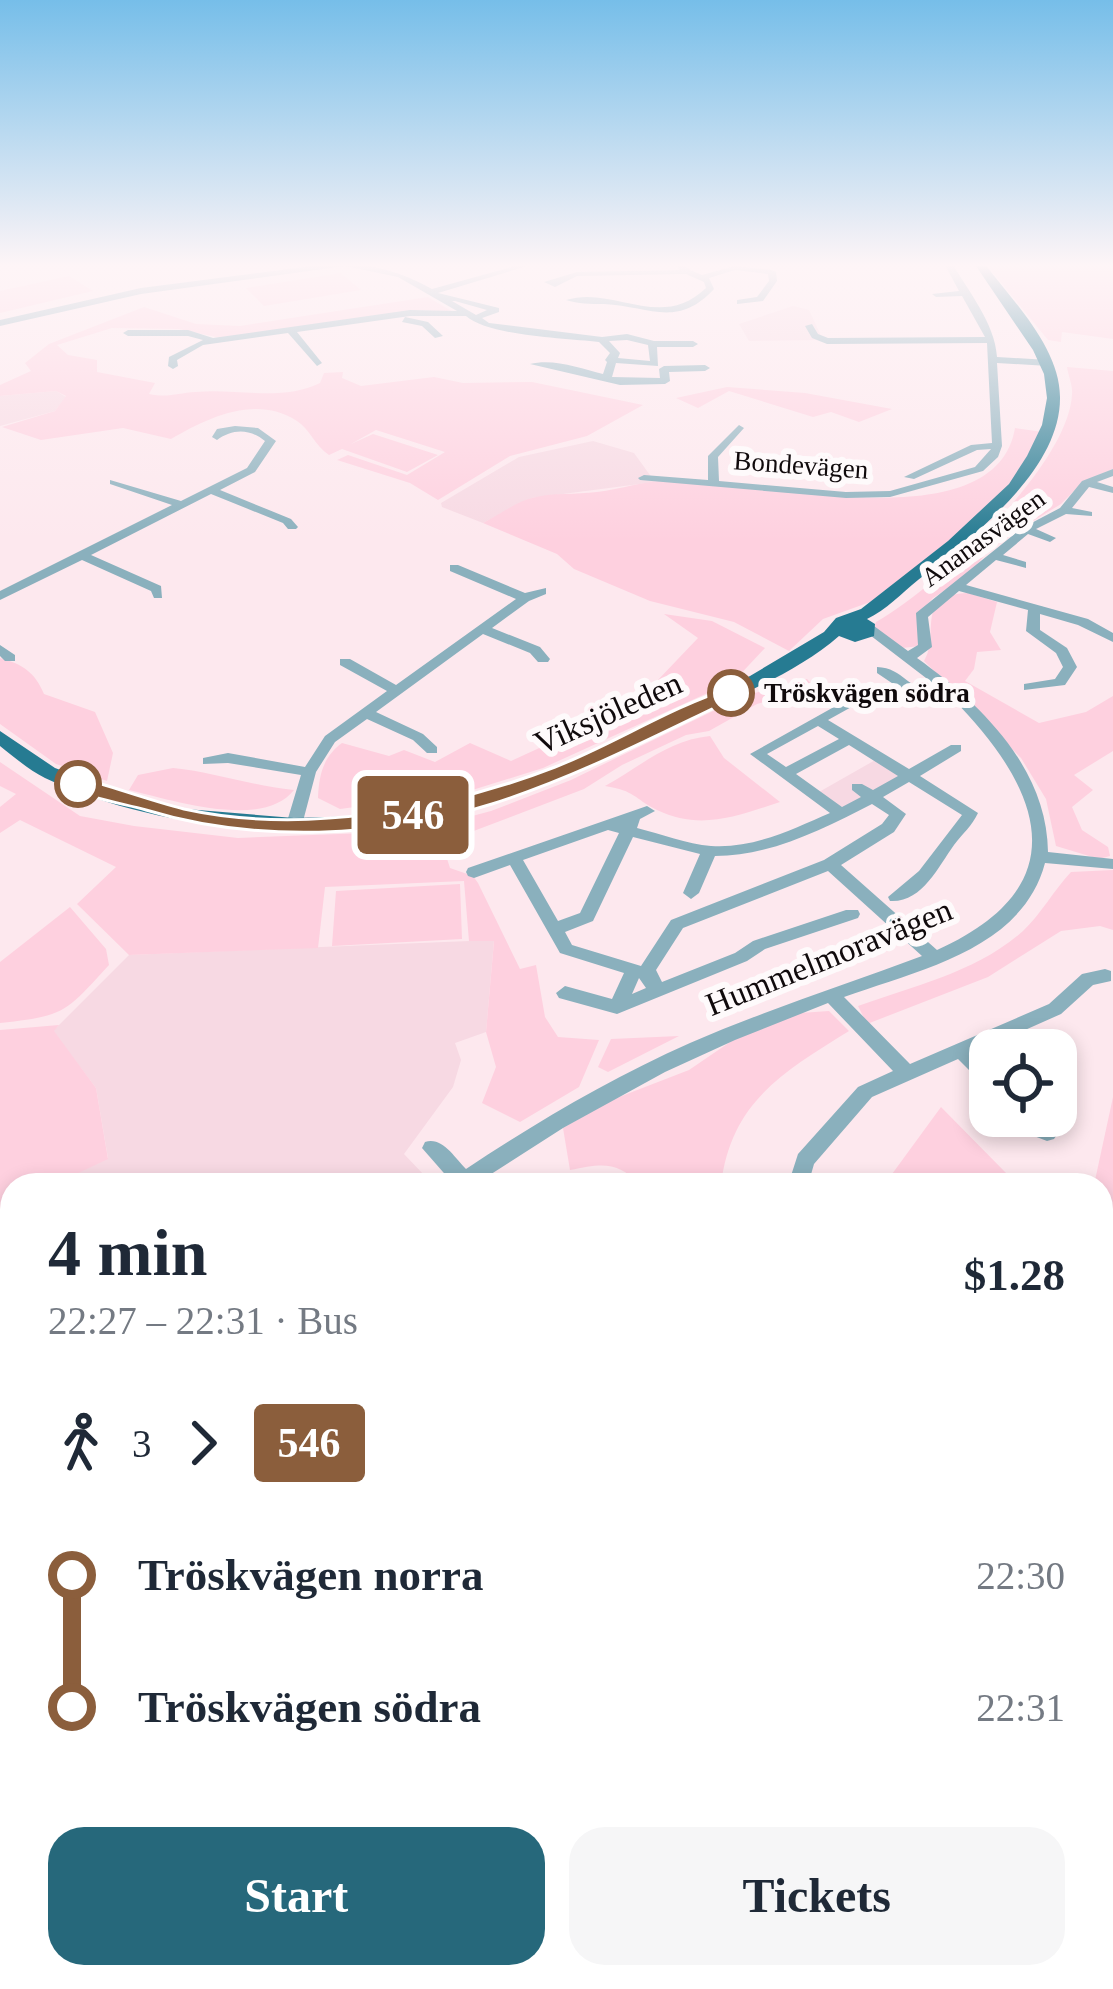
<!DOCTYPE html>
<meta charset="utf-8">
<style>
body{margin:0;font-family:Georgia,serif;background:#f6f6f7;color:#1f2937;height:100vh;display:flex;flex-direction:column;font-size:45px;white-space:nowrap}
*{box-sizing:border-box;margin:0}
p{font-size:39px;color:#747a83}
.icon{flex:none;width:66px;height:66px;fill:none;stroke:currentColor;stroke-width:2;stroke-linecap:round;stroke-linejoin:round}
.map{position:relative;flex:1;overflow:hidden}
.details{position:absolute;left:0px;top:1173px;width:1113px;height:816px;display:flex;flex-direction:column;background:#fff;border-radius:36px 36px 0 0;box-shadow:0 6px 18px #0003}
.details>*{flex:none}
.badge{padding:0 24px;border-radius:9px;font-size:42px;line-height:78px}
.fabs{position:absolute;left:969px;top:1029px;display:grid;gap:24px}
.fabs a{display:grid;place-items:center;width:108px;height:108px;border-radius:24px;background:#fff;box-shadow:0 6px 18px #0003;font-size:60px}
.map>.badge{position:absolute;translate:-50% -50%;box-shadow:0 0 0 6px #fff}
.legs{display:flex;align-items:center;gap:18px;height:132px;padding:0 48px;font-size:39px}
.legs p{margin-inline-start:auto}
.summary{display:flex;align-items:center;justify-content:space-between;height:204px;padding:0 48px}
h1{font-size:66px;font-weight:700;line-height:90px}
.primary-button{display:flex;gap:24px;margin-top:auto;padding:24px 48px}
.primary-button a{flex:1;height:138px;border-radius:36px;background:#26687b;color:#fff;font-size:48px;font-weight:700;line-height:138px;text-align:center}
.primary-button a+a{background:#f6f6f7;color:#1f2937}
ul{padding:0 48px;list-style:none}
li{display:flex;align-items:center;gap:42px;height:132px;font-size:45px}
li i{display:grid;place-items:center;width:18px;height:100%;margin:0 15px;background:currentColor}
li i::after{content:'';width:30px;height:30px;margin:-15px;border:9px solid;border-radius:50%;background:#fff}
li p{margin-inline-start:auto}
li:first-child i{background:linear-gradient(#0000 50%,currentColor 0)}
li:last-child i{background:linear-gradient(currentColor 50%,#0000 0)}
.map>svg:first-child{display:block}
.built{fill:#f7d9e3}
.green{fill:#fed0df}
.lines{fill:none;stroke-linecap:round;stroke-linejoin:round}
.minor{fill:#8ab0bd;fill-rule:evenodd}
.major{fill:#267b92;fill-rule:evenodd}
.line-1{fill:#8b5e3c;stroke:#fff;stroke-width:3}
.stop-1-dot{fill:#fff;stroke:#8b5e3c;stroke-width:6}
.labels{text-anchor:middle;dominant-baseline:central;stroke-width:12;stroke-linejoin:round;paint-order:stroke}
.far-street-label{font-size:27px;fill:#100a0c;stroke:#fefafb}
.far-stop-label{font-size:27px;font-weight:bold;fill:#100a0c;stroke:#fefafb;text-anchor:start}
.street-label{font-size:33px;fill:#100a0c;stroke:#fefafb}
</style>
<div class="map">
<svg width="1113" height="1989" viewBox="0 0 1113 1989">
<rect width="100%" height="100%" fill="#fde8ee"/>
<!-- built -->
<path class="built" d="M793,306L809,310L823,340L749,341L739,324Z
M56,391L66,397L55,411L0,426V396Z
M593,441L634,453L655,482L532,498L483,523L442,507L441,503L519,457Z
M877,759L903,777L842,808L819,792Z
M494,940L486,1032L455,1043L461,1060L453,1087L404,1154L425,1176L415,1185H53L108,1158L96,1088L53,1031L129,955Z"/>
<!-- green -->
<path class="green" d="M985,263H1113V339L1062,332L1061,342L1048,340Z
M341,273L361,290L264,306L246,288Z
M69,276L93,291L0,313V291Z
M428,297L453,312L422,310L225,339L179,329L112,328L57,345L68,355L97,360V372L155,383L149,394C169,398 177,393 196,392C236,388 282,402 320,383L324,373L343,372L342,378L361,386L434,377L463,383L532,382L643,405L587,436L510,456L438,500L410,483L337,460L348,455L407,475L445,452L376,430L351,444L373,434L438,455L407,472L342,449L329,455C315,446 310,429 297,421C256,394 207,418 171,439L123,428L41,440L2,427L55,411L66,396L56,391L0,396V385L31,371L25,363L49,344L144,307L196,324L240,326Z
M1067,367L1113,371V469L1084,481L1061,504L994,545L967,576L933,598L918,615L920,646L902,648L874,627L876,622C936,588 1069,466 1072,394C1073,386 1068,375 1067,367Z
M727,387L805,393L892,409L859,422L831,412L813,417L729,391L698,408L676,398Z
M1015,428L1043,432L1013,481L950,542L873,601L823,619L789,651L734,622L650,601L574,569L557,554L483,523C499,515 516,502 532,498C552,492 576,495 597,492C621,489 644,481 669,480C746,477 995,547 1015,428Z
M968,593L997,602L990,632L1001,650L977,652L974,669L965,681L1039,723L1086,712L1113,696V751L1074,775L1093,790L1072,807L1082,830L1108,847L1110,856L1099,859L1056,846L1046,799L1021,758L924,661C941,634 913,595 968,593Z
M664,614L712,621L765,648L734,681L543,768L466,792L340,809L318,798C319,775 323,757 342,743L389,756L404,750L435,762L470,743L511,761L635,704L698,638Z
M0,658C22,664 35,672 44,694L95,712L113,753L107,781L56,764L0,724Z
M807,679L815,688L757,704L709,731L686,735L622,765L584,789L442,843L450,868L473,876L478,883L520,969L536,965L545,1017L558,1037L599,1040L579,1087L520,1122L482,1103L496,1067L486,1032L494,941H469L464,881L325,887L318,948L129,955L77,904L116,867L20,820L0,833V807L16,794L0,786V762L80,816L134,826L238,838L416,831L491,811L571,780L744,696Z
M710,736L724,758L780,802C738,816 700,831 657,810C633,798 636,791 605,786C640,767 668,740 710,736Z
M173,768C214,772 252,786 294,790C263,830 172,800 129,790L138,775Z
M1113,870V930L1100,926L1061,931L988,977L867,1024L858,1006C914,986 977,972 1023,931C1041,914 1054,890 1071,872Z
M460,884L462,939L332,946L336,891Z
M70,907L106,949L109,965C65,1013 65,1016 0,1023V962Z
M829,1011L849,1031C783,1072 731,1102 721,1185H640C617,1160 601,1164 570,1170L563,1128L614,1099L689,1070L733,1040L800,1013Z
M59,1025L54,1031L96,1088L108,1159L53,1185H12V1352L0,1330V1030Z
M679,1036L608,1072L598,1067L611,1039Z
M1113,1097V1989H1017L1018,1977H1101V1185H1094Z
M941,1107L1007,1174L1040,1185H884Z
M416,1977H659L668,1989H405Z"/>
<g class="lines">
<!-- minor -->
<path class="minor" d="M335,263C370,263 402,272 432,289L526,263H537L438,293L499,308V312L482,318L489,323L602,337L627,334L654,341H693L698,344L693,347H657L658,366L616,363L612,377L660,378L659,369L664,366L705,365L710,368L705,371L669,372L670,381L665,384L620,385L530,364C553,358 580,368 603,374L607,362L605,360L610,353L599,342C564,338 489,336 466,316H410L297,332L322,363L317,366L288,333L203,345L177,360L178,366L173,369L168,366L169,357L203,340L188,336H128L123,333L128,330H188L213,338L410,310L457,311L398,277L345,266L141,294L0,326V320L141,288ZM452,301H455L487,310L476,315ZM627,340L648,345L650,361L618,358L620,353L609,341Z
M675,263H683L690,270L702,275L735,266L772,270L776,272L777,281L763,301L737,304V300L757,297L769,281L768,274L735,270L709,278L714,289C677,329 649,306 604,304C591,304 578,304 566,300C614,285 660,332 706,288L704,282L686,274L577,276L555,287L544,282L577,272L680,270Z
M944,263H952C968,291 995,323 997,357L1048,360L1053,363L1048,366L997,363L1002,446L998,457L983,471L890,497L846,498L640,480L638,478L644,475L708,480V456L739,425L744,428L718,457L719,481L846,492L890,491L975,467L991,449L977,450L914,479L904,477L971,445L992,443L987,343L827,344L812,338L805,326L812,324L818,334L828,338L985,337L962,296L936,297L932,294L959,291Z
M405,317L428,322L443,336L435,338L422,326L402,322Z
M235,426L258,428L276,441L255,472L220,490L291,519L298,527L296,529H288L283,523L211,494L91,555L161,586L162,598H154L151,591L82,560L0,600V591L172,505L110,484V480L181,501L247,468L265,441C249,428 232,429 217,440L212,437L217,429Z
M1113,469V476L1097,482L1113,487V493L1089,487L1072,508L1092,512V516L1066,514L1036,529L1056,538L1050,542L1028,534L1003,555L1026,562V568L996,560L966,585L1088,619L1113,633V642L1078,625L1040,614V630L1067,648L1077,667L1065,685L1024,690V684L1055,679L1063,667L1056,653L1026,631L1028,610L959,591L928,617L932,647L917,658C981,704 1047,768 1048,852L1113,859V869L1045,863C1022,950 918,970 844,997L910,1064L1049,1004L1082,974L1105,969L1111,971V981L1093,985L1061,1014L975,1052L990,1067V1087L983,1084L958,1059L872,1097L814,1164L808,1185H788L798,1154L858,1087L893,1071L828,1003L735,1040L665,1072L563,1128L474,1185H448L450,1180L422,1148L425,1142C442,1136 455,1158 466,1169C537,1122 611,1078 690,1043C766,1010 844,985 922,956L828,871L683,928L656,970L662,982L735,953L753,941L846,910H858L860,914L858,918L765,949L747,961L617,1014L559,998L556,993L565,986L612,999L624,973L560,953L510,865L474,878L468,876L466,872L468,868L647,806L655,811L640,819L637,828C661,834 687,844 711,846C753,849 793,829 830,813L750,754L850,698L857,702L855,705L828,720L909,769L951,745H961V751L920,776L978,813C972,826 963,833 954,845C938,867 922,903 890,901L888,897L919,871L962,815L909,782L883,797L906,814L894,832L841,865L937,950C1080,886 1042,789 952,698L917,700L877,673V667C906,668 907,694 943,691L862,629L874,626L908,651L918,645L916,613L1022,528L1060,508L1082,481ZM818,726L839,739L786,767L767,754ZM849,745L898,776L873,790L862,784H852V790L861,797L842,807L796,774ZM872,804L889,815L882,824L824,860L671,920L641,966L572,945L565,932L593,921L633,837L700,854L683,893L691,899L699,893L715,856C771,856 823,829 872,804ZM608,830L619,833L580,913L558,921L523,860ZM639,978L646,988L632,994Z
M450,565H458L525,593L546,588V594L529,601L492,628L540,647L550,659L548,662H538L530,653L483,634L376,712L423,734L437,747V753H427L413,740L367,719L335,742L316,772L302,825L294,830L286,825L301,775L228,763L203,764V758L228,753L305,767L325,736L387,691L340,665V659H350L396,685L516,599L450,571Z
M0,645L15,655V661H5L0,656Z
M1056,1114L1063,1126L1054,1139L1047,1141L1021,1131L1014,1116H1034L1040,1121L1037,1116Z
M569,1173L576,1176L579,1185H559L562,1176Z
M12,1616V1649L0,1656V1623Z
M12,1854V1898L3,1904L12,1908V1940L0,1935V1861Z
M59,1977H118L124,1989H54Z
M192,1977H229L223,1989H186Z
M668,1977H701L695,1989H671Z
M792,1977H828L834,1989H798Z
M854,1977H886L884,1989H852Z"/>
<!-- major -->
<path class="major" d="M974,263H984C1012,300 1060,348 1060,397C1061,471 971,538 918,580C902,593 886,610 867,619L875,624L874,636L855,642L839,636C794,675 732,698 679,724C618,753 557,783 493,804C359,848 173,838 45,778C29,770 14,757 0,746V731L55,768L115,790L186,809L294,818L366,816L480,794L558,766L750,676L824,632L836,618L861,609L948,541L1009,484L1027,456L1042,425L1047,398L1044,374L1033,350Z"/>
</g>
<!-- sky -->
<linearGradient id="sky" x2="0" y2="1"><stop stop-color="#76bee9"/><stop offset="0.49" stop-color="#fef5f7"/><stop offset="1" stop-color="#fef5f7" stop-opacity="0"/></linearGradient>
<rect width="1113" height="541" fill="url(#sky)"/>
<!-- line-1 -->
<path class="line-1" d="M731,688L740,693L737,697C657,735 577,777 492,804C384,838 254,843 146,810C122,803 87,799 68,784L78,777C114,787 149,800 184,809C302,835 444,810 555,767C614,744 670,707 731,688Z"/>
<!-- markers -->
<g class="stop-1-dot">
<circle cx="731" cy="693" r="21"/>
<circle cx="78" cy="784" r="21"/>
</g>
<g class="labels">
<!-- far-street labels -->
<g class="far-street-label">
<text transform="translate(801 465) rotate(4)">Bondevägen</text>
<text transform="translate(983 538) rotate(-36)">Ananasvägen</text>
</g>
<!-- far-stop labels -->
<g class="far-stop-label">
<text x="764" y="693">Tröskvägen södra</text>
</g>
<!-- street labels -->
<g class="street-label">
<text transform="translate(608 713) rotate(-24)">Viksjöleden</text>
<text transform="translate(829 957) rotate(-22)">Hummelmoravägen</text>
</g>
</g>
</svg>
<div class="fabs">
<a><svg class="icon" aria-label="locate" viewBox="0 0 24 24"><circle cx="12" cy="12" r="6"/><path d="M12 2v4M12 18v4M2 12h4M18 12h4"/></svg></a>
</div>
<b class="badge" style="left:413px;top:815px;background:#8b5e3c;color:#fff">546</b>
<section class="details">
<div class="summary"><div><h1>4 min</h1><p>22:27 – 22:31 · Bus</p></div><b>$1.28</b></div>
<div class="legs"><svg class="icon" aria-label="walk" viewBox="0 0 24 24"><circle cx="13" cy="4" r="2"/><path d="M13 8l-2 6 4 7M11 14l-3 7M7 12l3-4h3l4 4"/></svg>3<svg class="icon" aria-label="forward" viewBox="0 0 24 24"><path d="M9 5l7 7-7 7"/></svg><b class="badge" style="background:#8b5e3c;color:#fff">546</b></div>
<ul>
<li><i style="color:#8b5e3c"></i><b>Tröskvägen norra</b><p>22:30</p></li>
<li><i style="color:#8b5e3c"></i><b>Tröskvägen södra</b><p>22:31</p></li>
</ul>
<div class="primary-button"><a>Start</a><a>Tickets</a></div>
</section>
</div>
